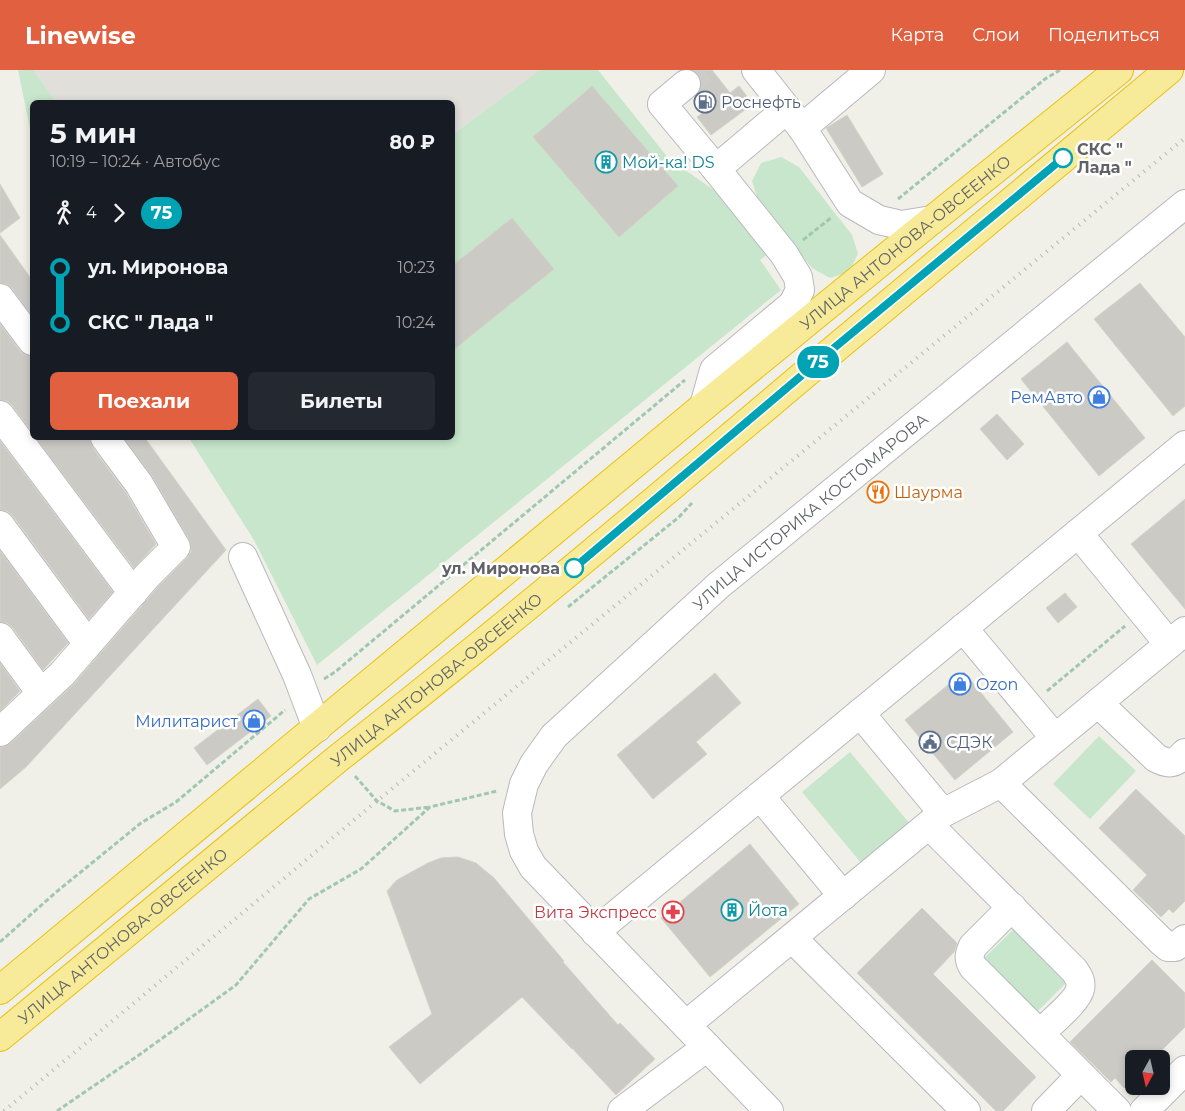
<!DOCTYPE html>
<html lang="ru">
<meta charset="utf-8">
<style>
body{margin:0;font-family:Montserrat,sans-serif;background:#242831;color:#f1f3f6;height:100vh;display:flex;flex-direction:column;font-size:19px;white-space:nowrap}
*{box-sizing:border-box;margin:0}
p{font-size:16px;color:#9ea1a6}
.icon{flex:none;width:28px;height:28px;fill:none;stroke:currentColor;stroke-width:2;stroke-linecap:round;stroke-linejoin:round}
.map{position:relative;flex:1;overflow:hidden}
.panel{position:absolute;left:30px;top:30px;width:425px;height:340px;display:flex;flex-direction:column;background:#171b24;border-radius:8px;box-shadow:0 2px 8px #0003}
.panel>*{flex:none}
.badge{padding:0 10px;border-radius:16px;font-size:18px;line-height:32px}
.needle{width:32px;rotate:188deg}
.tools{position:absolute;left:1125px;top:980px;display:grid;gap:10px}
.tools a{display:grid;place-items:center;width:45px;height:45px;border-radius:8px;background:#171b24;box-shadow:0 2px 8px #0003;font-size:25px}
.map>.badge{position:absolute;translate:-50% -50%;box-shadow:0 0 0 2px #fff}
.legs{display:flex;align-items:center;gap:8px;height:55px;padding:0 20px;font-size:16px}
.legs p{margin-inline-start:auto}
.summary{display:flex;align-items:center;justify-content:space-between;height:85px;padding:0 20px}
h1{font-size:28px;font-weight:700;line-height:38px}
.cta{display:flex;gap:10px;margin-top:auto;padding:10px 20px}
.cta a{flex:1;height:58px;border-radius:8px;background:#e0603f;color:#fff;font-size:20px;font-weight:700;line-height:58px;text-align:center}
.cta a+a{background:#242831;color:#f1f3f6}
ul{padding:0 20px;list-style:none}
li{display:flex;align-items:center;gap:18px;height:55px;font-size:19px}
li i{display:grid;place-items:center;width:8px;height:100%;margin:0 6px;background:currentColor}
li i::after{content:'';width:12px;height:12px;margin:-6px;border:4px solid;border-radius:50%;background:#171b24}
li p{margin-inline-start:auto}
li:first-child i{background:linear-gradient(#0000 50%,currentColor 0)}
li:last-child i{background:linear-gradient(currentColor 50%,#0000 0)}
header{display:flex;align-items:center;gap:30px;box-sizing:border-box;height:70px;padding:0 25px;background:#e0603f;color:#fff}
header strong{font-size:24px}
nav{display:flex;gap:28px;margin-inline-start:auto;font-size:18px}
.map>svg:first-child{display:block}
.industrial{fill:#e0dfda}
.green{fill:#c7e6cb}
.building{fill:#cccac5;stroke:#d5d2c7}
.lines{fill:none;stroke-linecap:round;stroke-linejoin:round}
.minor-tunnel{stroke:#ccccc8;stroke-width:28;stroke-dasharray:28 14;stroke-linecap:butt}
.minor-casing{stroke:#b8b9be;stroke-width:30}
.highway-casing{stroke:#ebc10e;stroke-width:30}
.path{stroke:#a0c7b0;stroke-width:3;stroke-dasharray:5 2.5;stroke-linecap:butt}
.minor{stroke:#fff;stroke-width:28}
.highway{stroke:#f7eb99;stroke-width:28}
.rail{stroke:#b6b6b7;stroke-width:4;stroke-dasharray:1 6;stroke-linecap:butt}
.line-1-casing{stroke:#fff;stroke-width:11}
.line-1{stroke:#00a3b4;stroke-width:8}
.stop-1-dot{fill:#fff;stroke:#00a3b4;stroke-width:2.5}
.labels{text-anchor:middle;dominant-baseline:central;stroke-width:5;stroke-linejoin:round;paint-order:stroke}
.service-label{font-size:16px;fill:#4e5e75;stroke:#fff;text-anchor:start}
.stop-label{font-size:16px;font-weight:bold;fill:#606267;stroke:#fff;text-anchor:start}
.culture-label{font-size:16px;fill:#0d838f;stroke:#fff;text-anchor:start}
.street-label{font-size:16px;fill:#606267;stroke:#fff}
.shop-label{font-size:16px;fill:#366cbe;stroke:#fff;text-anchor:end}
.food-label{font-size:16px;fill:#c56008;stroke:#fff;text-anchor:start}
.health-label{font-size:16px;fill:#be3a42;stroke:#fff;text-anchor:end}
</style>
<header>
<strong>Linewise</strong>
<nav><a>Карта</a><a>Слои</a><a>Поделиться</a></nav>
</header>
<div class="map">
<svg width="1185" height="1041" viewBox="0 0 1185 1041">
<rect width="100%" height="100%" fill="#f0f0e8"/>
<!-- industrial -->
<path class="industrial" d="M33,0H540L453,64L452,32H56Z"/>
<!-- green -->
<path class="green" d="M18,0H33L56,32H32V68Z
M540,0H598L669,89L724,127L770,182L760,190L781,220L317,595L254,470L189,368H452L453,64Z
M781,87L799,97L852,165L858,184L849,202L830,208L812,198L758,130L752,111L761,93Z
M1099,666L1136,701L1090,749L1053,714Z
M850,682L910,754L862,794L802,722Z
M1016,857L1069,910L1037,942L983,889Z"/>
<!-- building -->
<path class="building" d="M692,0H712L730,23L739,16L753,34L711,65L697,47L707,40L696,26L700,20L701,12L698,4Z
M592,16L678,116L619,167L533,67Z
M847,45L883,104L862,117L826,58Z
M0,114L20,148L0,163Z
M512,148L554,199L452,281V196Z
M0,165L32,210V246L12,218L7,214L0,213Z
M1140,213L1185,267V336L1173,346L1094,249Z
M0,254L20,281L25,285L32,286V362L12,335L7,331L0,330Z
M1067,272L1145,368L1099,406L1021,309Z
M997,344L1024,374L1007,390L980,359Z
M36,368H90V370L92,377L126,423L156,474L134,498Z
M124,368H145L226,480L26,697L0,719V677H4L11,673L73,615L158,517L187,488L191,482V475L189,469L152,406Z
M0,371L113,522L89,549L13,446L7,441L0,440Z
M1185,429V539L1131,474Z
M0,481L68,573L43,600L13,558L7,553L0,552Z
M1065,523L1077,537L1058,553L1046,538Z
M0,593L20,621L0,641Z
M964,602L1013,662L955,710L905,650Z
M715,603L741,633L696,672L707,684L653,729L617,685Z
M258,629L271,646L207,695L194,678Z
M1136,719L1185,766V831L1173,843L1169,839L1161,847L1133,820L1147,805L1099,758Z
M750,774L799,834L710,907L661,848Z
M458,787L476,793L494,808L564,891L563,892L618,955L620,953L655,989L616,1025L572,978V979L522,927L420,1014L389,977L432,944L387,821L397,810L428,793L441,788Z
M922,838L957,873L954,882L933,904L1036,1007L1003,1041H996L857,903Z
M1152,890L1185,923V957L1153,989H1134V1008L1124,1018L1115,1008L1111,1012L1070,972Z"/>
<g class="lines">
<!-- minor-tunnel -->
<path class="minor-tunnel" d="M686,14L703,0"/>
<!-- minor casing -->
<g class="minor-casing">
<g id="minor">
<path d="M756,0L787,39"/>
<path d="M686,14L662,34L716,99"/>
<path d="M802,58L871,0"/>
<path d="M0,228L32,271"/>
<path d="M704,336L714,300L793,234L800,220L798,207L784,184L716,99L787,39L802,58L850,133L879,150L901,155L932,150"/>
<path d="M0,345L133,523"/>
<path d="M0,455L88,574"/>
<path d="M1078,463L1169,574"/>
<path d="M243,487L297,605L317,658"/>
<path d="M963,558L1055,668"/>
<path d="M0,567L41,623"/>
<path d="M1098,633L1156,688C1169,695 1175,694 1185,683"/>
<path d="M860,643L943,743"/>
<path d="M0,662L62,604L147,506L176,477L139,414L105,368"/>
<path d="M1001,713L1162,872L1168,877H1175L1185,869"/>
<path d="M760,726L843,826"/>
<path d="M929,755L1074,900C1078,906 1082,911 1080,919C1078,931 1049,954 1040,964L1117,1041"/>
<path d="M1012,837L973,876C969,884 968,889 973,897L1040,964"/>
<path d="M595,862L1185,375"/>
<path d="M792,868L966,1041"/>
<path d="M686,955L943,743L1001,713L1185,561"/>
<path d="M622,1041L707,977"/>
<path id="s1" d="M769,1041L533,797L524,781L519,764L517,743L524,714L534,694L554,666L719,515L1185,134"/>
<path d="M1046,1041L1081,1005"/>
<path d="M1144,1041L1185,1000"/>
</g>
</g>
<!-- highway casing -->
<g class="highway-casing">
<g id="highway">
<path id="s2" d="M0,920L704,336L932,150L1119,0"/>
<path id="s3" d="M0,967L341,686C510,554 673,415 837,277C947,184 1058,92 1169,0"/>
</g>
</g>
<!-- path -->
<path class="path" d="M898,129L1045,9L1060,0
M803,170L832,147
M568,537L679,447L692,433
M324,609L335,602L685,310
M1047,621L1125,556
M355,706L377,731L395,741L430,737
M0,872L55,823L141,753L176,732L285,640
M57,1041L139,985L236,915L309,829L361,799L430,737L497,721"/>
<!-- minor -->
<use href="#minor" class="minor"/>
<!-- highway -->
<use href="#highway" class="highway"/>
<!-- rail -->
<path class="rail" d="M4,1041L377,731L1185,68"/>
</g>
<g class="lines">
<!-- line-1 casing -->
<g class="line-1-casing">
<path id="line-1" d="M574,498L834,278L1063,88"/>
</g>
<!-- line-1 -->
<use href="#line-1" class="line-1"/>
</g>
<!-- icons -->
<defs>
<g id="fuel-ring" transform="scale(1.125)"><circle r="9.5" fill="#fff" stroke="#5c6f8a" stroke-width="1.5"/><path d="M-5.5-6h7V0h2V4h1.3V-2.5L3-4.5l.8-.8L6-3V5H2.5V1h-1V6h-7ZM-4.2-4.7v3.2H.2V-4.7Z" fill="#5c6f8a"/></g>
<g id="building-ring" transform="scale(1.125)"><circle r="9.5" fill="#fff" stroke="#0f9aa8" stroke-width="1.5"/><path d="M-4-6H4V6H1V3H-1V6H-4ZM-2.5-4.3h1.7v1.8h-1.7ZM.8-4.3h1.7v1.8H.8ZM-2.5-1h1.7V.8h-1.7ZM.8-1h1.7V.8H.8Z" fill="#0f9aa8"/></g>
<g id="shop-ring" transform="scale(1.125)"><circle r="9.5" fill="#fff" stroke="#3f7fe0" stroke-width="1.5"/><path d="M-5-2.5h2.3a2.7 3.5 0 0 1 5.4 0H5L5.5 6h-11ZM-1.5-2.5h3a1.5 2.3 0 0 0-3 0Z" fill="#3f7fe0"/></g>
<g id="restaurant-ring" transform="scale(1.125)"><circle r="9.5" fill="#fff" stroke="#e8710a" stroke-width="1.5"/><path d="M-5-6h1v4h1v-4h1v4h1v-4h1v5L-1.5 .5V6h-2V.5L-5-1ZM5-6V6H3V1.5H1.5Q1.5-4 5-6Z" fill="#e8710a"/></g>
<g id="civic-ring" transform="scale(1.125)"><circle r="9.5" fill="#fff" stroke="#5c6f8a" stroke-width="1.5"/><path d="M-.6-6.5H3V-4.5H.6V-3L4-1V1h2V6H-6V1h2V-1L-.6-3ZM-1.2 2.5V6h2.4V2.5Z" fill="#5c6f8a"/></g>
<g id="pharmacy-ring" transform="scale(1.125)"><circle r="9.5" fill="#fff" stroke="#e0444e" stroke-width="1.5"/><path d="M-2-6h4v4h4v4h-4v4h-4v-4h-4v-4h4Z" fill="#e0444e"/></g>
</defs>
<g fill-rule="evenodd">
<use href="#fuel-ring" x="705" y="32"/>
<use href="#building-ring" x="606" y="92"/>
<use href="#shop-ring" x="1099" y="327"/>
<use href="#restaurant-ring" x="878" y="422"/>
<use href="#shop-ring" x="960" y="614"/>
<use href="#shop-ring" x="254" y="651"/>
<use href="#civic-ring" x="930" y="672"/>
<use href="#building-ring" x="732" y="840"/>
<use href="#pharmacy-ring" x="673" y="842"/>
</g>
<!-- markers -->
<g class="stop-1-dot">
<circle cx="1063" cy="88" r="9"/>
<circle cx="574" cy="498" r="9"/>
</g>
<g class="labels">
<!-- service labels -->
<g class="service-label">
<text x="721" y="32">Роснефть</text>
<text x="946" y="672">СДЭК</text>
</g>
<!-- stop labels -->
<g class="stop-label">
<text x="1077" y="79">СКС "<tspan x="1077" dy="18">Лада "</tspan></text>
<text x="560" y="498" text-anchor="end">ул. Миронова</text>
</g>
<!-- culture labels -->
<g class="culture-label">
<text x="622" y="92">Мой-ка! DS</text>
<text x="748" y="840">Йота</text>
</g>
<!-- street labels -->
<g class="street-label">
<text stroke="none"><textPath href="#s2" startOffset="1174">УЛИЦА АНТОНОВА-ОВСЕЕНКО</textPath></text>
<text stroke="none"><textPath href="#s1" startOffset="824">УЛИЦА ИСТОРИКА КОСТОМАРОВА</textPath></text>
<text stroke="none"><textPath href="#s3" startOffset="564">УЛИЦА АНТОНОВА-ОВСЕЕНКО</textPath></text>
<text stroke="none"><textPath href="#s3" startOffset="159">УЛИЦА АНТОНОВА-ОВСЕЕНКО</textPath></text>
</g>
<!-- shop labels -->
<g class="shop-label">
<text x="1083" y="327">РемАвто</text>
<text x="976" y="614" text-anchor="start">Ozon</text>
<text x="238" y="651">Милитарист</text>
</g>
<!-- food labels -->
<g class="food-label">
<text x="894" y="422">Шаурма</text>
</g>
<!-- health labels -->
<g class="health-label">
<text x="657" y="842">Вита Экспресс</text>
</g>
</g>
</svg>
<div class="tools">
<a><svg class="needle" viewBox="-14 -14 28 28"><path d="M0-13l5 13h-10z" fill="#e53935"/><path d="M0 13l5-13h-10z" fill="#9ea1a6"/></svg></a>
</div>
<b class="badge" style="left:818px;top:292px;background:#00a3b4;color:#fff">75</b>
<section class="panel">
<div class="summary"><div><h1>5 мин</h1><p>10:19 – 10:24 · Автобус</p></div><b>80 ₽</b></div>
<div class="legs"><svg class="icon" aria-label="walk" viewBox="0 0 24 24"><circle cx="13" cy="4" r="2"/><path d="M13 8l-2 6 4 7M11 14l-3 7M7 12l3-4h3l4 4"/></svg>4<svg class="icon" aria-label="forward" viewBox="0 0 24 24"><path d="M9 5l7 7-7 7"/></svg><b class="badge" style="background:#00a3b4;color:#fff">75</b></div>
<ul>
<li><i style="color:#00a3b4"></i><b>ул. Миронова</b><p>10:23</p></li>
<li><i style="color:#00a3b4"></i><b>СКС &quot; Лада &quot;</b><p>10:24</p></li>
</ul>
<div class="cta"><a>Поехали</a><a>Билеты</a></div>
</section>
</div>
